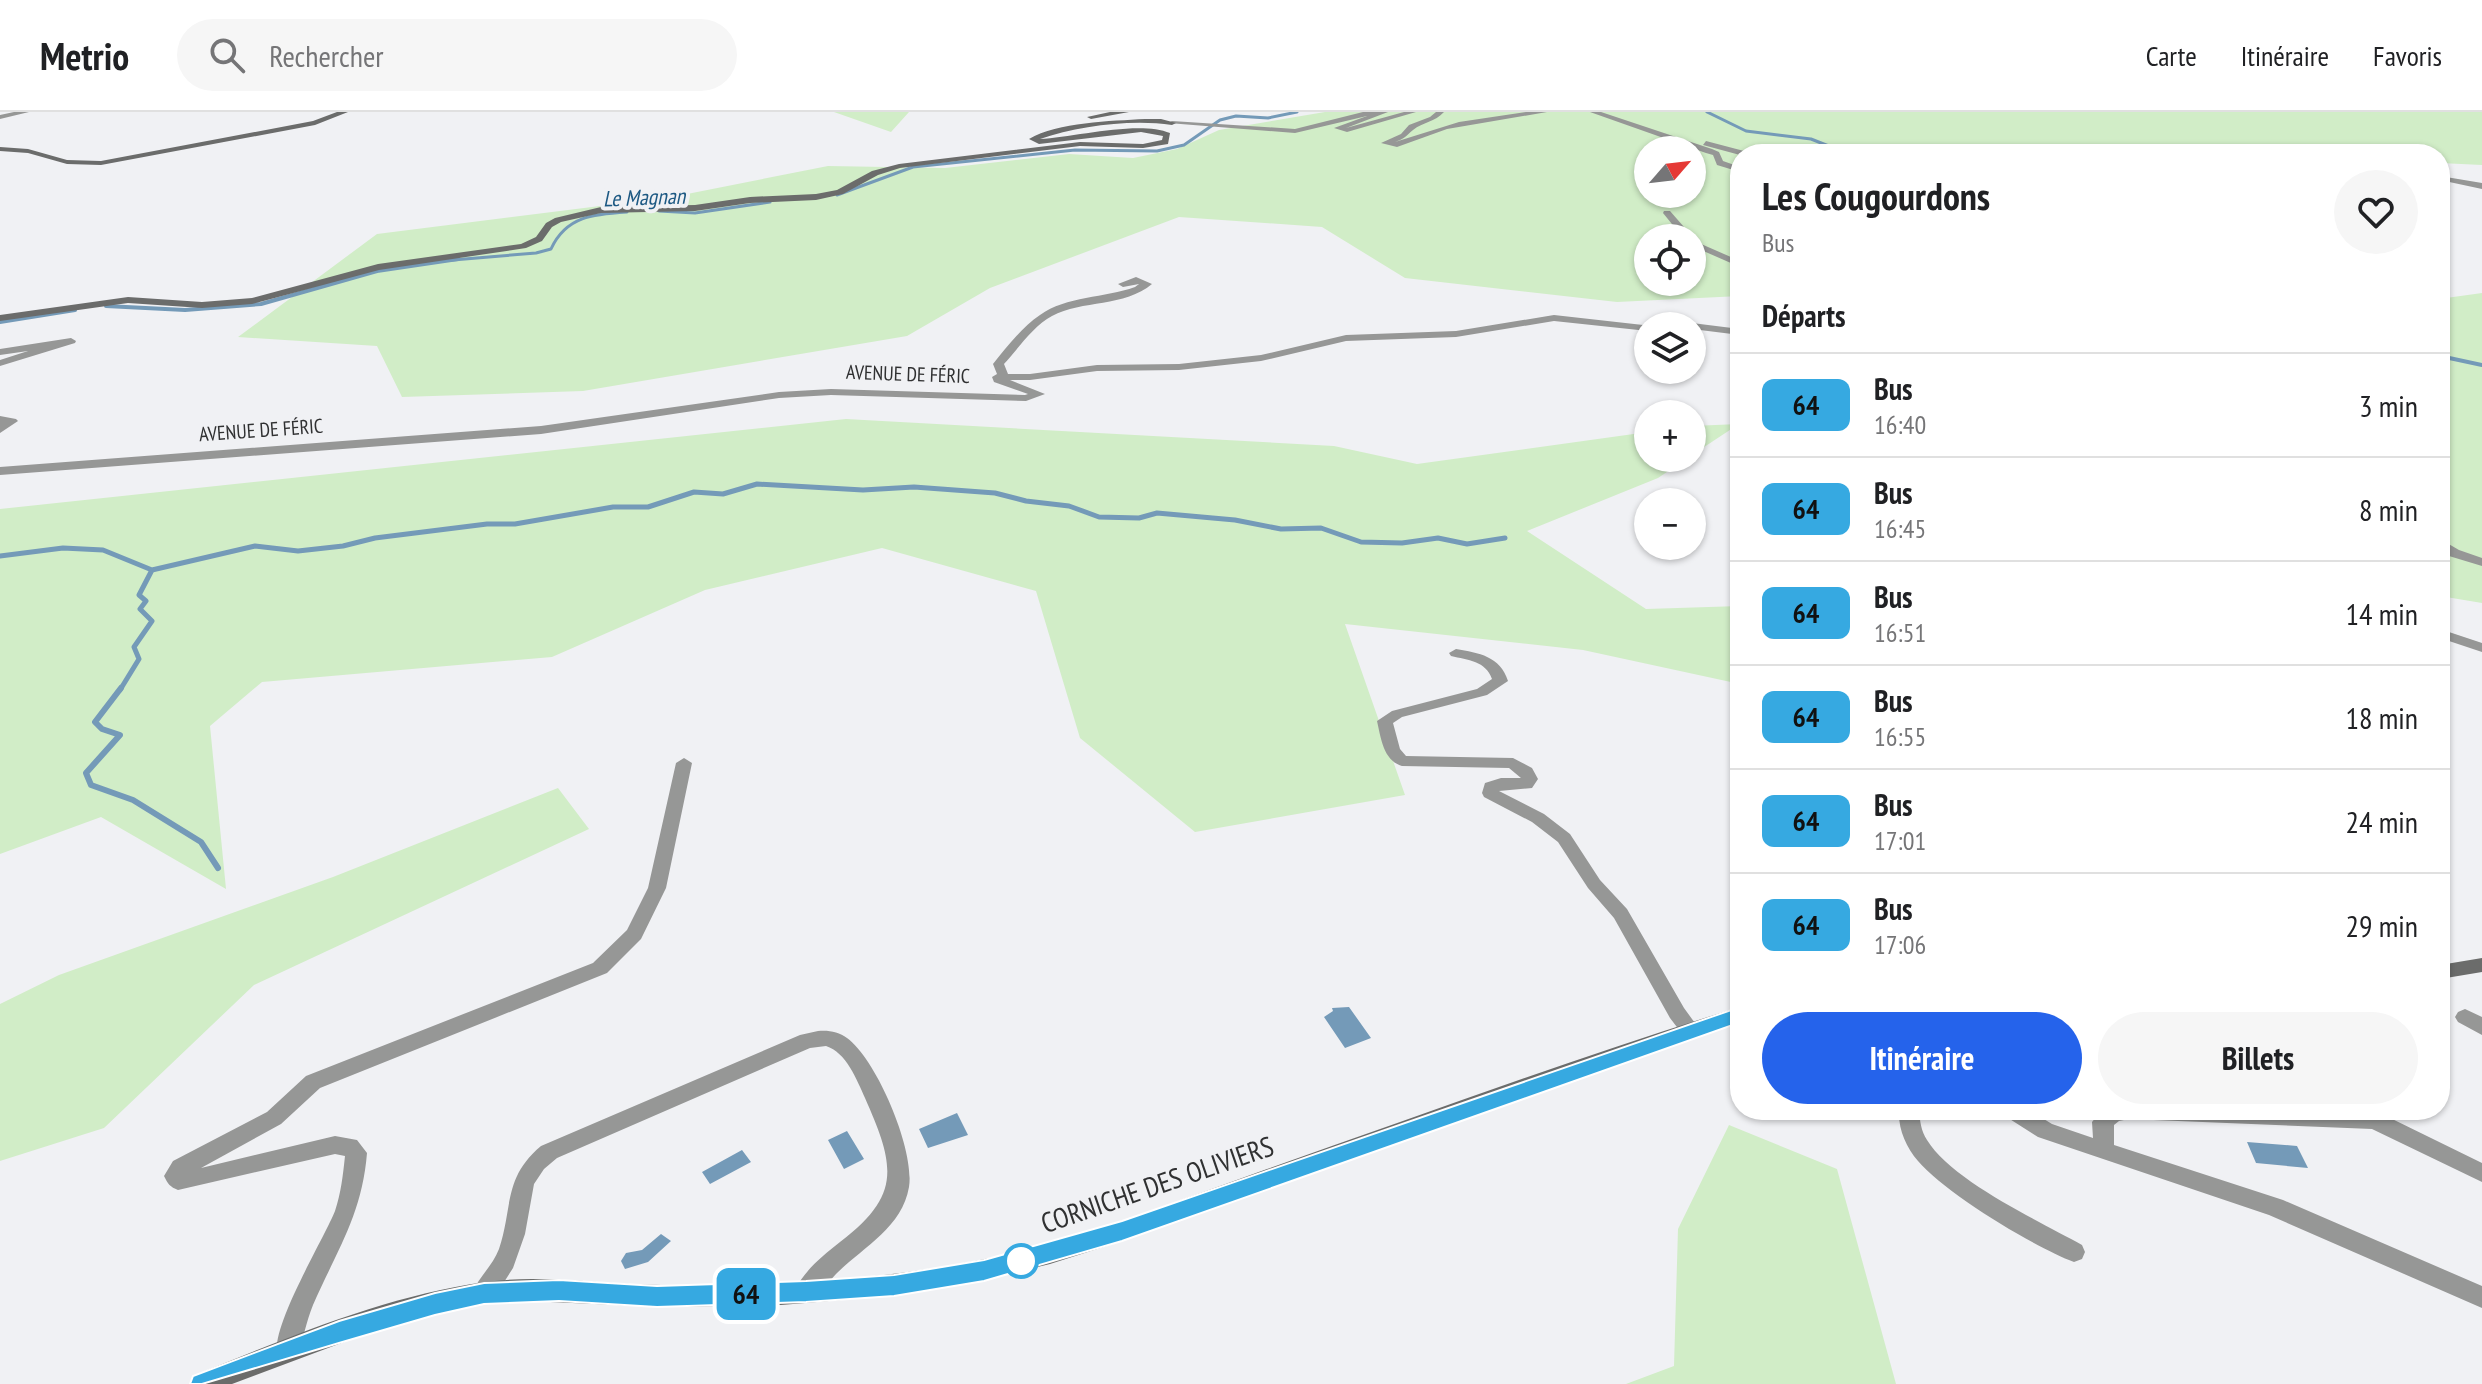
<!DOCTYPE html>
<html lang="fr">
<meta charset="utf-8">
<style>
body{margin:0;font-family:"PT Sans Narrow",sans-serif;background:#f6f6f6;color:#202124;height:100vh;display:flex;flex-direction:column;font-size:30px;white-space:nowrap}
*{box-sizing:border-box;margin:0}
p{font-size:26px;color:#757577}
.icon{flex:none;width:44px;height:44px;fill:none;stroke:currentColor;stroke-width:2;stroke-linecap:round;stroke-linejoin:round}
.map{position:relative;flex:1;overflow:hidden}
.details{position:absolute;left:1730px;top:32px;width:720px;height:976px;display:flex;flex-direction:column;background:#fff;border-radius:32px;box-shadow:0 2px 6px #0004}
.details>*{flex:none}
.badge{padding:0 16px;border-radius:12px;font-size:28px;line-height:52px}
.needle{width:52px;rotate:62deg}
.fabs{position:absolute;left:1634px;top:24px;display:grid;gap:16px}
.fabs a{display:grid;place-items:center;width:72px;height:72px;border-radius:50%;background:#fff;box-shadow:0 2px 6px #0004;font-size:40px}
.map>.badge{position:absolute;translate:-50% -50%;box-shadow:0 0 0 4px #fff}
h2{padding:0 32px;font-size:30px;line-height:72px}
.round{display:grid;place-items:center;flex:none;width:84px;height:84px;border-radius:42px;background:#f6f6f6}
.overview{display:flex;align-items:center;justify-content:space-between;height:136px;padding:0 32px}
h1{font-size:38px;font-weight:600;line-height:60px}
.button{display:flex;gap:16px;margin-top:auto;padding:16px 32px}
.button a{flex:1;height:92px;border-radius:48px;background:#2563eb;color:#fff;font-size:32px;font-weight:600;line-height:92px;text-align:center}
.button a+a{background:#f6f6f6;color:#202124}
ul{padding:0;list-style:none}
li{display:flex;align-items:center;gap:24px;height:104px;padding:0 32px;border-top:2px solid #e0e0e0}
li div{flex:1}
li b{display:block;font-size:30px}
li em{font-style:normal}
li .badge{min-width:88px;font-weight:700;text-align:center}
header{display:flex;align-items:center;gap:48px;box-sizing:border-box;height:112px;padding:0 40px;background:#fff;border-bottom:2px solid #e0e0e0}
header strong{font-size:38px}
nav{display:flex;gap:44px;margin-inline-start:auto;font-size:28px}
.search{width:560px;height:72px;background:#f6f6f6;display:flex;align-items:center;gap:20px;box-sizing:border-box;padding:0 28px;border-radius:44px;color:#757577;font-size:30px}
.map>svg:first-child{display:block}
.green{fill:#d1edc7;fill-rule:evenodd}
.water{fill:#749ab8}
.lines{fill:none;stroke-linecap:round;stroke-linejoin:round}
.stream-far3{stroke:#749ab8;stroke-width:3}
.stream-far2{stroke:#749ab8;stroke-width:4}
.stream-far1{stroke:#749ab8;stroke-width:5}
.stream{stroke:#749ab8;stroke-width:6}
.street{fill:#969796;fill-rule:evenodd}
.secondary{fill:#6b6c6b;fill-rule:evenodd}
.line{fill:#36a9e1;stroke:#fff;stroke-width:2}
.stop-dot{fill:#fff;stroke:#36a9e1;stroke-width:4}
.labels{text-anchor:middle;dominant-baseline:central;stroke-width:8;stroke-linejoin:round;paint-order:stroke}
.far-street-label{font-size:20px;fill:#303132;stroke:#f0f1f4}
.far-water-label{font-size:22px;font-style:italic;fill:#1d5983;stroke:#f0f1f4}
.near-street-label{font-size:28px;fill:#303132;stroke:#f0f1f4}
</style>
<header>
<strong>Metrio</strong>
<div class="search"><svg class="icon" aria-label="search" viewBox="0 0 24 24"><circle cx="10" cy="10" r="6"/><path d="M15 15l6 6"/></svg>Rechercher</div>
<nav><a>Carte</a><a>Itinéraire</a><a>Favoris</a></nav>
</header>
<div class="map">
<svg width="2482" height="1272" viewBox="0 0 2482 1272">
<rect width="100%" height="100%" fill="#f0f1f4"/>
<!-- green -->
<path class="green" d="M834,0H909L891,20Z
M1325,0H2482V53L2440,51V42H1740V184L1617,190L1405,166L1322,115L1179,105L990,176L907,224L583,279L402,285L377,234L238,225L377,122L672,85L828,54L945,56L1069,42L1133,46L1177,37L1219,18ZM1648,38H1692V82H1648ZM1648,126H1692V170H1648Z
M2482,181V491L2440,484V184L2446,186Z
M846,307L1334,334L1417,352L1648,320V346H1688L1658,366L1527,419L1646,497L1740,494V572L1583,538L1345,512L1405,683L1195,720L1080,626L1036,479L882,436L705,478L552,545L262,570L210,614L226,777L101,705L0,742V397Z
M1739,312L1692,343V314Z
M558,676L589,717L254,873L104,1016L0,1049V892L59,863L333,765Z
M1729,1013L1837,1057L1896,1272H1626L1674,1254L1678,1117Z"/>
<!-- water -->
<path class="water" d="M1349,895L1371,926L1345,936L1324,905L1333,899L1332,896Z
M957,1001L968,1023L928,1036L919,1017Z
M847,1019L864,1047L844,1057L828,1028Z
M2247,1030L2297,1034L2308,1056L2256,1051Z
M742,1038L751,1050L710,1072L702,1060Z
M661,1122L671,1129L648,1150L625,1157L621,1149L626,1141L642,1138Z"/>
<g class="lines">
<!-- stream-far3 -->
<path class="stream-far3" d="M1707,0L1746,19L1811,27L1849,42
M837,83L913,55L1075,38L1157,39L1184,33L1220,8L1236,4L1268,6L1297,0
M659,99L695,101L770,90
M441,149L536,141L551,137C566,104 594,102 627,100"/>
<!-- stream-far2 -->
<path class="stream-far2" d="M106,194L185,198L261,192L377,159L458,147
M0,210L75,198
M2440,244L2482,253"/>
<!-- stream-far1 -->
<path class="stream-far1" d="M0,444L63,436L103,438L152,458L255,434L298,439L343,434L375,426L487,412H515L613,395H648L694,380L723,382L757,372L863,378L914,375L995,381L1026,389L1069,394L1099,405L1139,406L1157,401L1235,408L1281,417L1321,416L1361,430L1402,431L1438,426L1467,432L1505,426
M120,578L139,547L134,535L152,509L140,497L146,489L139,483L152,458"/>
<!-- stream -->
<path class="stream" d="M121,576L95,610L102,617L120,623L86,661L91,673L133,688L201,730L218,756"/>
<!-- street -->
<path class="street" d="M14,0H29L0,7V3Z
M1363,0H1388L1346,16L1404,0H1416L1347,20L1334,16L1367,4L1295,21L1168,11L1172,9L1295,17Z
M1436,0H1444C1435,10 1423,10 1413,18C1406,24 1404,27 1395,30L1459,10L1526,0H1547L1447,17L1397,35L1381,31L1401,22L1409,13L1430,5Z
M1590,0H1601L1712,37L1719,40L1723,49L1740,55V60L1717,53L1713,43L1706,41Z
M1706,29L1744,39L1745,41L1740,43L1703,33Z
M2440,64L2482,71V77L2440,68Z
M1664,99H1670L1684,115L1683,124L1686,126H1674L1676,117L1663,101Z
M1692,128L1740,149V155L1692,134Z
M1136,165L1152,172C1125,195 1082,188 1052,204C1033,214 1018,237 1004,252L1008,262H1030L1097,253L1179,252L1261,243L1346,223L1456,219L1554,203L1652,214H1648V219L1554,209L1456,225L1346,229L1261,249L1179,258L1097,259L1030,268H1010L1045,282L1026,289L831,283L779,286L541,322L0,363V355L541,314L779,280L831,277L1025,283L1028,282L994,270L992,265L997,262L993,252C1006,236 1022,215 1040,203C1066,184 1105,186 1135,175L1139,172L1123,175L1118,172Z
M1692,211L1740,217V223L1692,217V214H1687Z
M71,226L76,229L75,231L0,254V248L28,239L0,243V237Z
M0,304L16,307L18,309L0,321Z
M2440,427L2459,438L2482,446V454L2449,444L2440,437Z
M2440,517L2482,531V540L2440,526Z
M1456,537C1479,541 1500,544 1508,569L1487,583L1402,605L1393,611L1400,637L1406,644L1513,646L1532,656L1538,667L1532,676L1499,679L1544,702L1570,722L1600,768L1627,797L1684,896L1700,918L1697,923L1690,926L1683,923L1670,906L1614,806L1588,776L1558,730L1532,710L1484,685L1482,681L1485,671L1501,666H1521L1509,656L1402,654C1383,648 1381,626 1377,609L1392,599L1477,577L1492,567C1486,549 1468,548 1451,544L1449,541Z
M684,646L692,651L666,776L641,827L607,861L320,976L281,1012L201,1056L335,1024L357,1028L367,1041C362,1103 337,1138 313,1193C306,1210 303,1229 296,1246L287,1249L278,1246C267,1220 323,1129 335,1099C341,1081 343,1063 345,1044L335,1042L178,1078C170,1075 168,1072 164,1064L173,1049L267,1000L306,964L593,851L627,818L648,776L676,651Z
M2465,897L2482,905V923L2458,910L2455,905L2458,900Z
M818,919C829,918 839,920 847,926C877,948 915,1038 909,1075C902,1116 863,1135 836,1162C826,1172 820,1186 806,1191L798,1188L794,1180C803,1160 822,1144 840,1130C902,1083 895,1054 865,986C857,968 846,940 826,934L810,936L557,1046L544,1057L534,1072L525,1122L513,1156L492,1189L484,1192L476,1189L472,1181C479,1165 493,1153 499,1137C513,1095 503,1066 541,1034L800,923Z
M1899,998H1919C1920,1009 1921,1019 1927,1028C1952,1069 2039,1109 2082,1133L2085,1140L2082,1147L2074,1150C2034,1135 1945,1081 1918,1049C1906,1035 1898,1017 1899,998Z
M2002,998H2029L2052,1012L2093,1026L2092,1010L2102,998H2343L2382,1002L2482,1051V1070L2372,1017L2129,1007L2119,1009L2114,1013V1033L2283,1088L2482,1174V1196L2269,1103L2038,1025L2005,1004Z"/>
<!-- secondary -->
<path class="secondary" d="M337,0H348L315,13L101,53L67,52L28,41L0,39V35L28,37L67,48L101,49L313,9Z
M1110,0H1129L1091,7L1087,5Z
M1145,7H1161L1176,11L1172,13C1131,7 1078,14 1040,27C1075,25 1139,8 1170,21L1168,32L1143,36L1080,34L900,56L878,63L843,82L816,88L750,91L695,99L601,101L561,110L552,115L542,129L526,136L379,158L252,192L202,196L128,191L0,209V203L128,185L202,190L252,186L378,152L521,132L536,125L546,111L555,106L601,95L695,93L750,85L816,82L837,78L872,59L899,52L1080,30L1143,32L1162,28L1163,24L1141,20L1039,32L1029,27C1058,10 1111,9 1145,7Z
M2482,846V860L2440,867V853Z
M1740,895V911L1564,968L1119,1130L1050,1152L980,1169L901,1183L781,1193L661,1195L528,1189L484,1192L448,1198L376,1218L232,1272H190L193,1264C287,1226 384,1184 485,1170C543,1162 603,1173 662,1173C766,1174 872,1169 975,1149C1075,1130 1171,1091 1267,1057C1424,1002 1580,944 1740,895Z"/>
</g>
<!-- line -->
<path class="line" d="M1740,895L1747,897L1750,903L1747,908L1122,1129L984,1169L894,1184L806,1190L657,1195L559,1189L484,1192L435,1203L339,1231L202,1272H190L193,1264L339,1209L435,1181L484,1171L559,1168L657,1174L806,1169L894,1163L984,1148L1122,1109Z"/>
<!-- markers -->
<circle class="stop-dot" cx="1021" cy="1149" r="16"/>
<g class="labels">
<!-- far-street labels -->
<g class="far-street-label">
<text transform="translate(908 262) rotate(2)">AVENUE DE FÉRIC</text>
<text transform="translate(261 318) rotate(-4)">AVENUE DE FÉRIC</text>
</g>
<!-- far-water labels -->
<g class="far-water-label">
<text transform="translate(644 85) rotate(-2)">Le Magnan</text>
</g>
<!-- near-street labels -->
<g class="near-street-label">
<text transform="translate(1157 1072) rotate(-19)">CORNICHE DES OLIVIERS</text>
</g>
</g>
</svg>
<div class="fabs">
<a><svg class="needle" viewBox="-14 -14 28 28"><path d="M0-13l5 13h-10z" fill="#e53935"/><path d="M0 13l5-13h-10z" fill="#757577"/></svg></a>
<a><svg class="icon" aria-label="locate" viewBox="0 0 24 24"><circle cx="12" cy="12" r="6"/><path d="M12 2v4M12 18v4M2 12h4M18 12h4"/></svg></a>
<a><svg class="icon" aria-label="layers" viewBox="0 0 24 24"><path d="M12 4l9 5-9 5-9-5zM3 14l9 5 9-5"/></svg></a>
<a>+</a>
<a>−</a>
</div>
<b class="badge" style="left:746px;top:1182px;background:#36a9e1;color:#111">64</b>
<section class="details">
<div class="overview"><div><h1>Les Cougourdons</h1><p>Bus</p></div><a class="round"><svg class="icon" aria-label="heart" viewBox="0 0 24 24"><path d="M12 20l-8-8c-3-5 5-10 8-4 3-6 11-1 8 4z"/></svg></a></div>
<h2>Départs</h2>
<ul>
<li><span class="badge" style="background:#36a9e1;color:#111">64</span><div><b>Bus</b><p>16:40</p></div><em>3 min</em></li>
<li><span class="badge" style="background:#36a9e1;color:#111">64</span><div><b>Bus</b><p>16:45</p></div><em>8 min</em></li>
<li><span class="badge" style="background:#36a9e1;color:#111">64</span><div><b>Bus</b><p>16:51</p></div><em>14 min</em></li>
<li><span class="badge" style="background:#36a9e1;color:#111">64</span><div><b>Bus</b><p>16:55</p></div><em>18 min</em></li>
<li><span class="badge" style="background:#36a9e1;color:#111">64</span><div><b>Bus</b><p>17:01</p></div><em>24 min</em></li>
<li><span class="badge" style="background:#36a9e1;color:#111">64</span><div><b>Bus</b><p>17:06</p></div><em>29 min</em></li>
</ul>
<div class="button"><a>Itinéraire</a><a>Billets</a></div>
</section>
</div>
